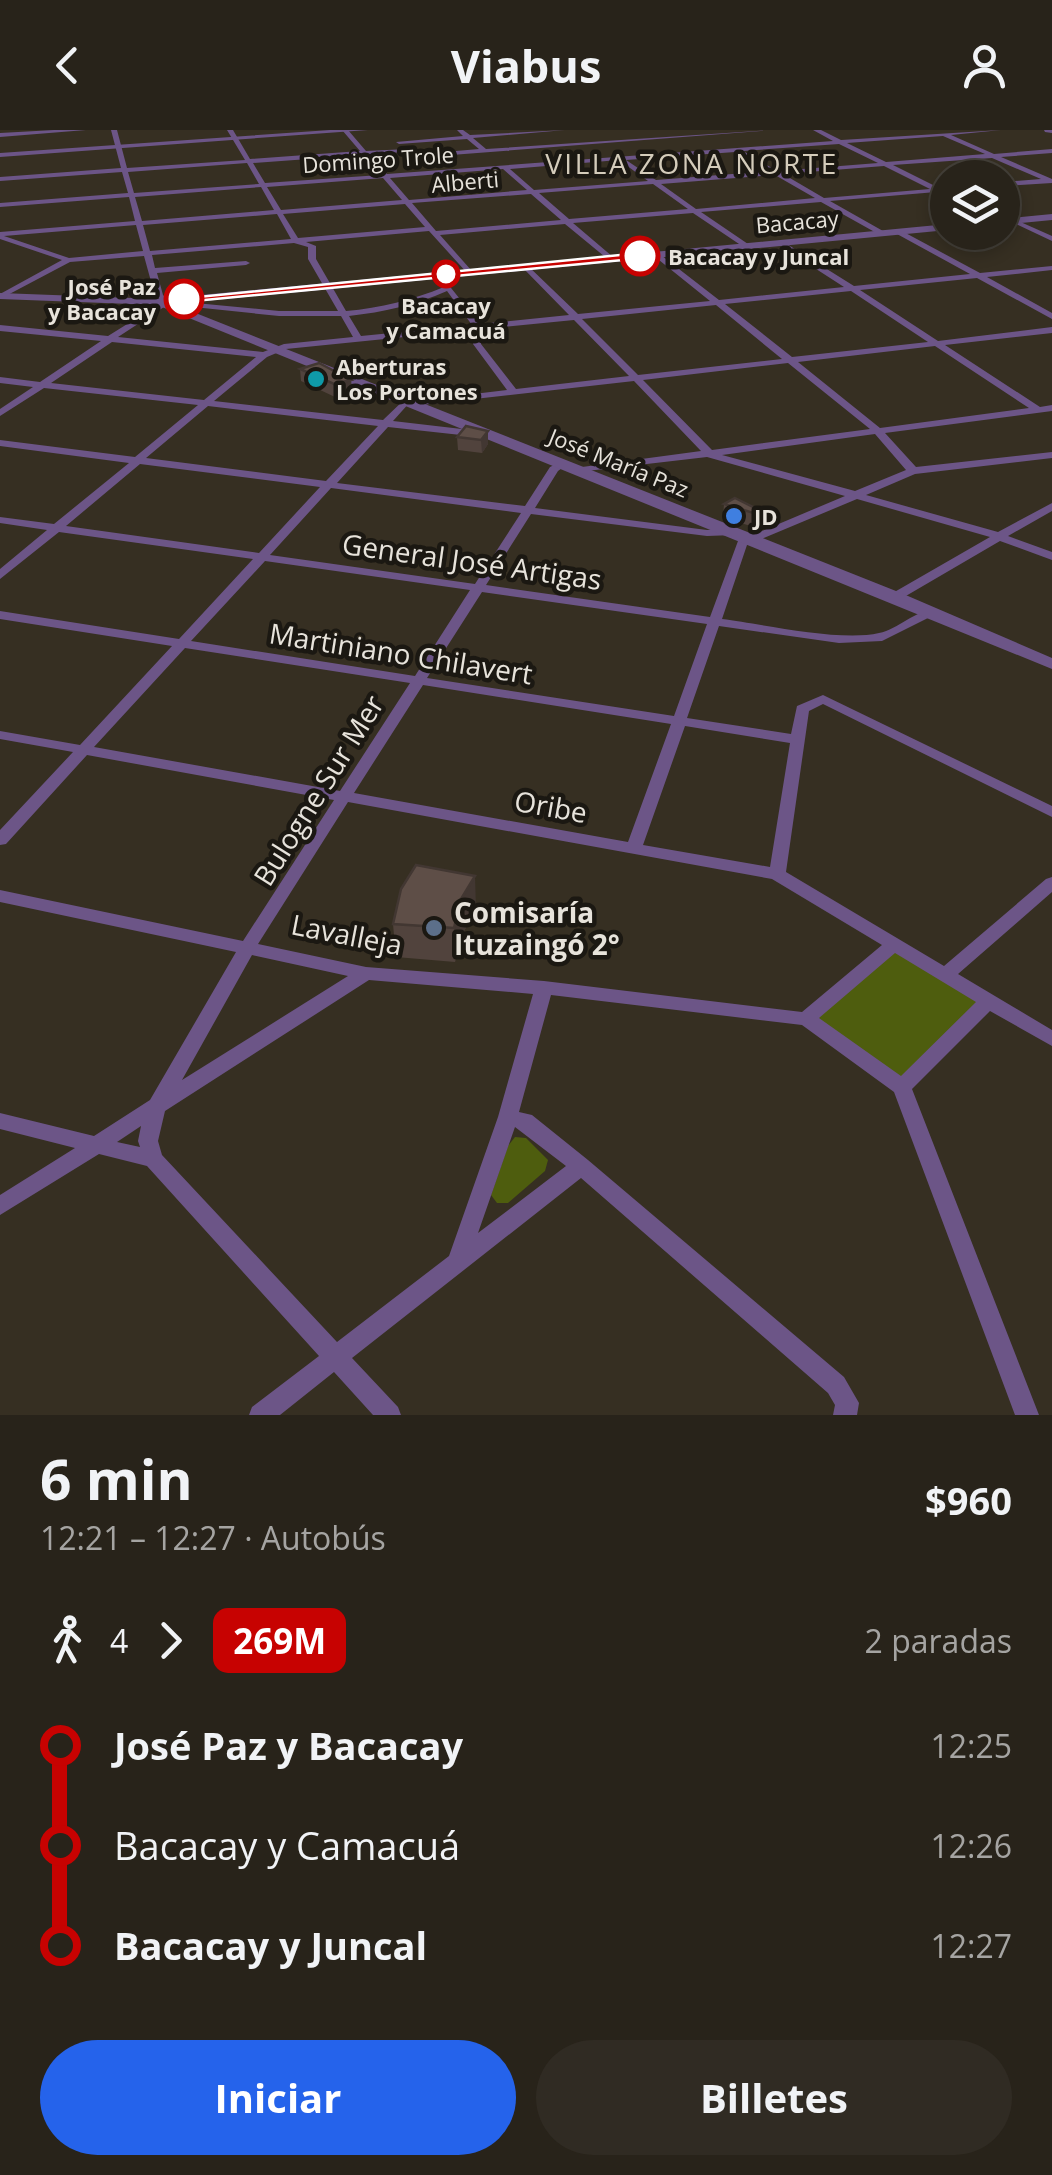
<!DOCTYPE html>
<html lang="es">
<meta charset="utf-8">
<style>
body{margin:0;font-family:"Open Sans",sans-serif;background:#302b23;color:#f1f3f6;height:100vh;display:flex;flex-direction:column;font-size:38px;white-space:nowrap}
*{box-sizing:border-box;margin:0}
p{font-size:32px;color:#a5a4a2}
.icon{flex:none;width:55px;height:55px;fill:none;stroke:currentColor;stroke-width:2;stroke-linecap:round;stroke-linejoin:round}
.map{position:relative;height:1285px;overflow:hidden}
.side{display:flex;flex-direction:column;background:#28231a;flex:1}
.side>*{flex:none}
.badge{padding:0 20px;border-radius:15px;font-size:35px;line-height:65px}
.fabs{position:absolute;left:930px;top:30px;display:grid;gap:20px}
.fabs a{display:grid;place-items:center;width:90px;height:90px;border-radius:50%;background:#28231a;box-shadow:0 5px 15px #0003,0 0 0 2px #444039;font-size:50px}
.map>.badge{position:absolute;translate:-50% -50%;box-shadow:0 0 0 5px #fff}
.legs{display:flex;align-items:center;gap:15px;height:110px;padding:0 40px;font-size:32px}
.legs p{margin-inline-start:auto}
.head{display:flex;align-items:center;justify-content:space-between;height:170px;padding:0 40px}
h1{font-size:55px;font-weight:700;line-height:75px}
.action{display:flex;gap:20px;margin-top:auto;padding:20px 40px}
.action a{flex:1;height:115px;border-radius:60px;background:#2563eb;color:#fff;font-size:40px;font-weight:700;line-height:115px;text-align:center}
.action a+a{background:#302b23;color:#f1f3f6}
ul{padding:0 40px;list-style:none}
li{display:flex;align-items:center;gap:35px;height:100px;font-size:38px}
li i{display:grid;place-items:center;width:15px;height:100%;margin:0 12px;background:currentColor}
li i::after{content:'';width:25px;height:25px;margin:-12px;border:8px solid;border-radius:50%;background:#28231a}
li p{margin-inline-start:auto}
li:first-child i{background:linear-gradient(#0000 50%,currentColor 0)}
li:last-child i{background:linear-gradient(currentColor 50%,#0000 0)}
header{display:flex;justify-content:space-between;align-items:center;height:130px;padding:0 40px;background:#28231a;font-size:45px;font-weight:700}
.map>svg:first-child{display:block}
.green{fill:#4e5d0e}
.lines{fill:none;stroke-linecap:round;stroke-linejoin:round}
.minor{fill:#6c5587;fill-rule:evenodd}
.tertiary{fill:#6c5587;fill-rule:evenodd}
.wall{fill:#51433d}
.shaded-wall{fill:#423732}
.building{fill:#5e4e47;stroke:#423732;stroke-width:2.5}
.line-1{fill:#c70201;stroke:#fff;stroke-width:2.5}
.stop-1-dot{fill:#fff;stroke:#c70201;stroke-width:5}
.culture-dot{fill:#0f9aa8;stroke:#1b1812;stroke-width:4}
.shop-dot{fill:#3f7fe0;stroke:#1b1812;stroke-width:4}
.service-dot{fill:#5c6f8a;stroke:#1b1812;stroke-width:4}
.labels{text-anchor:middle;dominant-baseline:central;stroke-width:9;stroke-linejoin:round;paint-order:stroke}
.far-street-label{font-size:22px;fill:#e7e3db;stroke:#1b1812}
.far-stop-label{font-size:22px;font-weight:bold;fill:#e7e3db;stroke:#1b1812;text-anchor:start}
.far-poi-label{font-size:22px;font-weight:bold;fill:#e7e3db;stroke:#1b1812;text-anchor:start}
.far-quarter-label{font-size:28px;letter-spacing:2.5px;fill:#d4ccbb;stroke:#1b1812}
.street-label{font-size:28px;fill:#e7e3db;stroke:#1b1812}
.poi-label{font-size:28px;font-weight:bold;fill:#e7e3db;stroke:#1b1812;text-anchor:start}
</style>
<header><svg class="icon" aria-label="back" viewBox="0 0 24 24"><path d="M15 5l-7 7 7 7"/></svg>Viabus<svg class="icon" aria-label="person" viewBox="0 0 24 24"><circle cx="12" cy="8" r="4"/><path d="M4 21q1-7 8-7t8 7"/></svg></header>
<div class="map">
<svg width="1052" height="1285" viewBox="0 0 1052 1285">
<rect width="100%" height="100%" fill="#362f22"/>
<!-- green -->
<path class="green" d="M894,814L990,870L902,957L806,889Z
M515,1007L526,1008L548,1030L545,1041L508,1073H497L491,1065L508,1016Z"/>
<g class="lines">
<!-- minor -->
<path class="minor" d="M54,0H86L0,7V3Z
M111,0H117L127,38L245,30L227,0H233L250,29L360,21L342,0H348L366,21L408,19L406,22L369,24L387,44L833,11L813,0H821L841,10L1001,0L951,5L994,24L1052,19V23L1001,27L1052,49V53L1002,56V52L1041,49L992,28L893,35L939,58L948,57V61L830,71L883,101L880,105L821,72L701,82L748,114L745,118L693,83L573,93L613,127L610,131L565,94L440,105L471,140V144H468L429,101L306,112L316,116V129L346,181C381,178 412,170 444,157L439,150L443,148L480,194L569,185L523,138L526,134L578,184L710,171L654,126L657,122L719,170L844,157L779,115L782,111L854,156L970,144L897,104L900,100L980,143L1052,136V140L987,147L1052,183V189L977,148L860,160L938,211L1052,197V203L945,215L1040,277L1052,275V281L885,303L916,337L1052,322V328L915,344L866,365L998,402L1052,373V381L1008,406L1052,422V430L1000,411L899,470H891V464L990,407L857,369L747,415L722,489C763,494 840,512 879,503C899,499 916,479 936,480L938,483L882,511L839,513L719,496L687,588L791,604L797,576L823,565L1052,676V687L823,574L809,581L786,742L944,836L1046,749L1052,747V762L958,844L1052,900V916L990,881L912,959L1039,1285H1015L894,962L802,895L551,865L519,982L532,985L588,1030L844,1247L859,1273L857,1285H833L835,1275L828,1263L581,1048L352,1228L398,1277L401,1285H373L334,1242L280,1285H249L252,1277L319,1226L147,1036L99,1024L0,1085V1065L75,1018L0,999V983L94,1006L150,970L236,822L0,772V760L243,811L334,670L87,625L6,714L0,715V700L73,622L0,609V601L80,615L172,516L0,489V481L179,509L253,429L59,402L0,449V439L47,400L0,393V387L54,394L129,333L0,316V310L135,327L198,275L44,258L0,286V279L33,257L0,253V247L40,252L101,211L0,201V195L108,206L161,173L165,175L164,177L118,207L263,222L284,214L353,207L341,186H279L174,175L170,173L174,171L279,181H338L308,129V117L294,113L152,125L155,138L246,131L250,133L246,135L157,143L163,165L168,170L164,172L155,166L144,126L70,132L0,169V164L62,130L0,109V102L135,91L129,67L0,77V73L128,63L122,42L0,51V47L121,38ZM943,6L985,24L886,32L847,13ZM839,14L878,33L777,41L743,21ZM735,22L769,41L656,50L626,30ZM363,25L380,45L265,53L253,33ZM619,30L648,51L534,60L510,39ZM247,33L259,54L134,63L128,42ZM884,36L930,59L824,68L783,44ZM503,39L527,60L409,70L390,48ZM775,45L815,68L696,79L661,54ZM383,48L402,70L281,80L267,57ZM653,54L688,79L569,89L539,63ZM261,57L274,80L142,91L135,67ZM531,64L561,90L436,101L412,73ZM405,74L425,97L298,108L283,84ZM277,84L291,109L150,121L143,95ZM136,95L143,121L69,128L4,106ZM447,161L472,195L361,206L349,186C384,182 415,175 447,161ZM851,161L928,212L792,227L725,174ZM716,175L782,229L638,245L582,189ZM574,190L629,246L516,259L481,214L482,199ZM474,200L473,214L507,260L415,271L412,272V276L634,251L701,321L582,337L578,338V342L707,327L845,366L738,411L710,487L486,455L531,384L707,406L734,405L740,402L734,399L707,400L535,378L558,341L569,333L564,330L550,337L525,376L337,353L388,297L479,307L484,304L479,301L393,291L411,271L406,268L383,290L214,271L267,227L286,219ZM112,212L256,227L204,270L51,253ZM935,216L1029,278L880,298L798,232ZM788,233L870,299L712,320L643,250ZM208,276L378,296L326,351L146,328ZM875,304L906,340L855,361L722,325ZM140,334L320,357L259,423L66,396ZM331,358L521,383L475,454L270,425ZM265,431L470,460L415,546L191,511ZM482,462L707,494L674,586L427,548ZM185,518L410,553L340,661L94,617ZM423,555L671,594L628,712L354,663ZM685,596L790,613L770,737L643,715ZM348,672L772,749L882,815L802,882L544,851L366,837L258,814ZM895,823L976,872L901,946L819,888ZM252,825L348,846L182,950ZM369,850L533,864L498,987L449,1126L337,1212L162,1025L158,1011L165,981ZM141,996L138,1011L140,1017L117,1012ZM515,997L566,1036L478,1103Z
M457,0H463L470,5L565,0L473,8L486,19L773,0L412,28L410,25L479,19L467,9L399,14L396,12L463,6Z
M1014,89L1052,106V111L1012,92Z"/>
<!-- tertiary -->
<path class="tertiary" d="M330,0H368L0,27V23Z
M1044,0H1052V3L1045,2Z
M1052,84V90L1002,95V89Z
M948,94V100L173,174L901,463L1052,528V539L157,175L0,169V163L159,169Z"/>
</g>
<!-- wall -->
<path class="wall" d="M300,239L351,250L352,262L335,267L301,251Z
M488,301V314L482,323L458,320L457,307Z
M724,374L765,383L763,396L758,398L723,388Z
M476,779L463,803L455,832L396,827L393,794Z"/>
<!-- shaded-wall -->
<path class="shaded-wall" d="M351,250L352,262L335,267L334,254Z
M488,301V314L482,323L481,310Z
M765,383L763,396L758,398L760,385Z
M475,746L476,779L463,803L455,832L454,798L461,769Z"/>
<!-- building -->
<path class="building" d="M319,233L351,250L334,254L300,239Z
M466,296L488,301L481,310L457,307Z
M735,368L765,383L760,385L724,374Z
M416,735L475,746L461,769L454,798L393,794L401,759Z"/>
<!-- line-1 -->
<path class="line-1" d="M640,123L644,128L184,172L178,169Z"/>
<!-- markers -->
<g class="stop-1-dot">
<circle cx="640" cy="126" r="18"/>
<circle cx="446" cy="144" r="12"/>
<circle cx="184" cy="169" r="18"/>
</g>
<circle class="culture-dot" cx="316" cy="249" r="10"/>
<circle class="shop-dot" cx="734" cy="386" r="10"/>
<circle class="service-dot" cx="434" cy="798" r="10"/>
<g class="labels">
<!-- far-street labels -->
<g class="far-street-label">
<text transform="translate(378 29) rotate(-4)">Domingo Trole</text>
<text transform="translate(465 51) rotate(-5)">Alberti</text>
<text transform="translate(797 91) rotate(-5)">Bacacay</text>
<text transform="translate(619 332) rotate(22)">José María Paz</text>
</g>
<!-- far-stop labels -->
<g class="far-stop-label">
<text x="668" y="126">Bacacay y Juncal</text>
<text x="156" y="156" text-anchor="end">José Paz<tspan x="156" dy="25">y Bacacay</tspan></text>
<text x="446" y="175" text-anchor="middle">Bacacay<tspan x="446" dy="25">y Camacuá</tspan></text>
</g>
<!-- far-poi labels -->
<g class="far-poi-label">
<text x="336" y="236">Aberturas<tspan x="336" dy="25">Los Portones</tspan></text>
<text x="754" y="386">JD</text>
</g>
<!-- far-quarter labels -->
<g class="far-quarter-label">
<text x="692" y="33">VILLA ZONA NORTE</text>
</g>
<!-- street labels -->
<g class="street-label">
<text transform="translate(472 431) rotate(8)">General José Artigas</text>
<text transform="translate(401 523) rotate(9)">Martiniano Chilavert</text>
<text transform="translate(318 660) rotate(-58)">Bulogne Sur Mer</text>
<text transform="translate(551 676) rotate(10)">Oribe</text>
<text transform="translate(347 804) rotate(11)">Lavalleja</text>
</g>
<!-- poi labels -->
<g class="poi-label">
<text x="454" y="782">Comisaría<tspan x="454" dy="32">Ituzaingó 2°</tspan></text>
</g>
</g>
</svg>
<div class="fabs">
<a><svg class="icon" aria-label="layers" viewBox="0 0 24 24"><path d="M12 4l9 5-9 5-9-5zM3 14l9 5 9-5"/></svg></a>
</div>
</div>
<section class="side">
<div class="head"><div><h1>6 min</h1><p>12:21 – 12:27 · Autobús</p></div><b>$960</b></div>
<div class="legs"><svg class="icon" aria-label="walk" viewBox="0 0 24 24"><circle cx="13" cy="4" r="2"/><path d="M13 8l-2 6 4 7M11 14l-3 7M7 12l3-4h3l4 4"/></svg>4<svg class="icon" aria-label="forward" viewBox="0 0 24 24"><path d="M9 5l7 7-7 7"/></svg><b class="badge" style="background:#c70201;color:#fff">269M</b><p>2 paradas</p></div>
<ul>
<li><i style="color:#c70201"></i><b>José Paz y Bacacay</b><p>12:25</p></li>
<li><i style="color:#c70201"></i><span>Bacacay y Camacuá</span><p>12:26</p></li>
<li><i style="color:#c70201"></i><b>Bacacay y Juncal</b><p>12:27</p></li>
</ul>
<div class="action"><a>Iniciar</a><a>Billetes</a></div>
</section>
